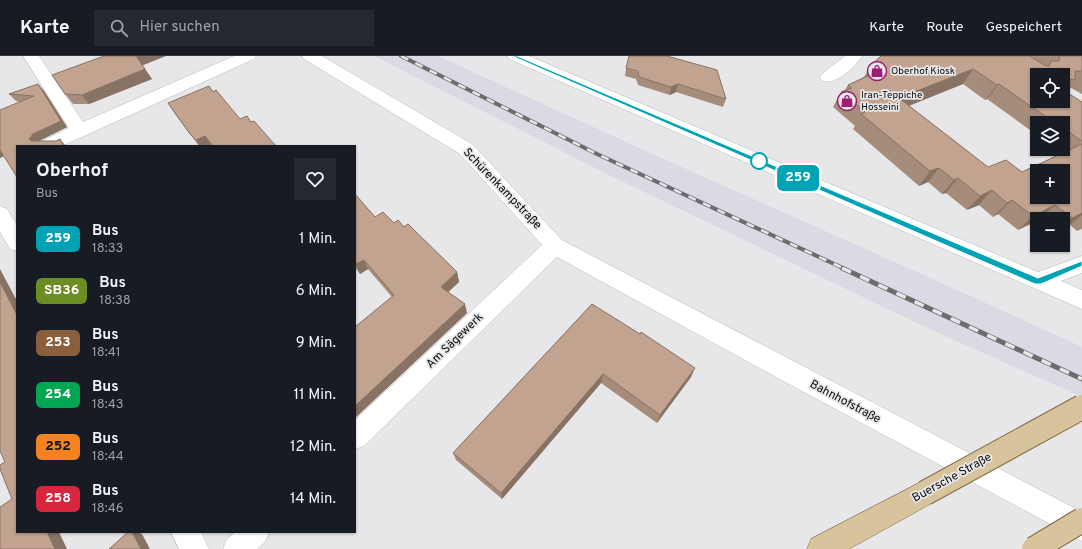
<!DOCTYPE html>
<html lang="de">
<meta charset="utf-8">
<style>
body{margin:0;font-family:Overpass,sans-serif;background:#242831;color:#f1f3f6;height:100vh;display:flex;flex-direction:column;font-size:15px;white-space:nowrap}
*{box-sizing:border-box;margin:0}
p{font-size:13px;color:#9ea1a6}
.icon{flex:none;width:22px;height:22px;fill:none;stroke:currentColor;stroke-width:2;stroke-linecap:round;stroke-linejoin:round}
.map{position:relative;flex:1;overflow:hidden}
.sheet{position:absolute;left:16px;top:89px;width:340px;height:388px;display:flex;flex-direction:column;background:#171b24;border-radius:0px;box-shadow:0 1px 3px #0004}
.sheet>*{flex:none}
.badge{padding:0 8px;border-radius:6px;font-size:14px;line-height:26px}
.fabs{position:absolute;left:1030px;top:12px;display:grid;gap:8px}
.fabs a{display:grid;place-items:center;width:40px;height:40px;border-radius:0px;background:#171b24;box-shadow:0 1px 3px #0004;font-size:20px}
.map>.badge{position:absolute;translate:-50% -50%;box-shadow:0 0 0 2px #fff}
.round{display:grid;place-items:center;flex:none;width:42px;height:42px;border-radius:0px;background:#242831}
.headline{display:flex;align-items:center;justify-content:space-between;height:68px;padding:0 20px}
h1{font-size:19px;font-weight:700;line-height:30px}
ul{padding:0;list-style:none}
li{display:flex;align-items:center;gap:12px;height:52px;padding:0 20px}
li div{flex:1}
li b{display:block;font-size:15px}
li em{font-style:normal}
li .badge{min-width:44px;font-weight:700;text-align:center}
header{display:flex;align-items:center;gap:24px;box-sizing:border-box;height:56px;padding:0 20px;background:#171b24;border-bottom:1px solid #363941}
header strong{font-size:19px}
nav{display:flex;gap:22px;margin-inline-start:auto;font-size:14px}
.search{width:280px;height:36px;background:#242831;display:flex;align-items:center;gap:10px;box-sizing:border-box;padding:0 14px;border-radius:0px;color:#9ea1a6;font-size:15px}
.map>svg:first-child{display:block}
.built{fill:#d9dae3}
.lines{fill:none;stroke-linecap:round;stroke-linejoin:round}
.minor-casing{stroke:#b9b9bb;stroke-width:1}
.major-casing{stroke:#806a3f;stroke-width:1}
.minor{fill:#fff;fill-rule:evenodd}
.major{fill:#d8c49c;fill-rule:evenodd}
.rail-far1-casing{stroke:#6c6c6d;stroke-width:4}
.rail-casing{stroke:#6c6c6d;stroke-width:5}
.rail-far1{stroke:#e7e7e9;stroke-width:2.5;stroke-dasharray:8;stroke-linecap:butt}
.rail{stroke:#e7e7e9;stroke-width:3.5;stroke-dasharray:10;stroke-linecap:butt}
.major-bridge-casing{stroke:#806a3f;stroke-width:26;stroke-linecap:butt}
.major-bridge{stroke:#d8c49c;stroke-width:24}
.wall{fill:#a68c7b;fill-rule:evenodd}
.shaded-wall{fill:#877264}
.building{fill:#c1a38f;stroke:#877264;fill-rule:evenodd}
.line{fill:#00a3b4;stroke:#fff}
.stop-dot{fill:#fff;stroke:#00a3b4;stroke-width:2}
.labels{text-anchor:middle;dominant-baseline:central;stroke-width:3.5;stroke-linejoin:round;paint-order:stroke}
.far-poi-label{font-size:10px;fill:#0c0c0d;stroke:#e7e7e9;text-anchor:start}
.street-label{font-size:12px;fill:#0c0c0d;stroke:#e7e7e9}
</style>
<header>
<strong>Karte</strong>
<div class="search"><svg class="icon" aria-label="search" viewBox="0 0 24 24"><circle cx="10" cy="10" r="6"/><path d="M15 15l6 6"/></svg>Hier suchen</div>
<nav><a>Karte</a><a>Route</a><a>Gespeichert</a></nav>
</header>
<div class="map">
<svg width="1082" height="493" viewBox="0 0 1082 493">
<rect width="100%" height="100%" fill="#e7e7e9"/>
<!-- built -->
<path class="built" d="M374,0H438L646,95L955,233L1082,291V341L925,271L611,120Z"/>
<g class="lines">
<!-- minor casing -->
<g class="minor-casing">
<path id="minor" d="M23,0H39L83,66L234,0H256L254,3L62,90H37L40,86L69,72Z
M302,0H322L472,88L562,184L1082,456V485L787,327L557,201L364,390L355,393V364L542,189L460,98L304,3Z
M507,0H529L1038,216L1082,200V217L1061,225L1082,234V253L509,3Z
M845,0H862C854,12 837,29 822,25L820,21C824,15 838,6 845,0Z
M0,150L7,153L17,169V195L10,193L0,176Z
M171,476H201L209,493H179Z
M235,476H269L265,486L257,493H223L227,483Z"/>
</g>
<!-- major casing -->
<g class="major-casing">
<path id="major" d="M925,424L934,428L938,437L934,446L849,493H807L811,483Z"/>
</g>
<!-- minor -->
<use href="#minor" class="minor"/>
<!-- major -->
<use href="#major" class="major"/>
<!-- rail-far1 casing -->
<g class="rail-far1-casing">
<path id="rail-far1" d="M401,0L597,98L845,213"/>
</g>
<!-- rail casing -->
<g class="rail-casing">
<path id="rail" d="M842,212L1082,323"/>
</g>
<!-- rail-far1 -->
<use href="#rail-far1" class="rail-far1"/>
<!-- rail -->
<use href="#rail" class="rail"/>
<!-- major-bridge casing -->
<g class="major-bridge-casing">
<path id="major-bridge" d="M925,437L1082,351
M1034,493L1082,464"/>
</g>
<!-- major-bridge -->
<use href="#major-bridge" class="major-bridge"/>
</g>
<!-- wall -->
<path class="wall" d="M166,0L142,9L152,23L89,48H73L65,38Z
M881,0H1082V38L1069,31L1065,35L1082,46V173L1077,175L1070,169L1063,173V163H1037L1018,174L998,158L993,161L979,149L967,154L946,137L942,138L928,126L919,130L853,73L855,70L833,51L841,36L845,34L848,29L864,21L871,9ZM1037,19H1063V45ZM963,28L985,44L987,43L1037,79V67H1063V93H1057L1063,97L1022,116L988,111L909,50Z
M626,12L726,43L723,51L676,36L670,39L638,29L636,23L625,20Z
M38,28L44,35L67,71L39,85H56L60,83L66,90H17L4,100L0,102L20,46L16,45L9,38Z
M213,36L240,63L251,66L276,90H199L175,58L168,47Z
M355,138L375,161L404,171L457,216L459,226L448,236L467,257L355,362V271L392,241L368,213L360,218L355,211Z
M592,248L691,321L657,367L601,327L502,443L456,404L453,397Z"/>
<!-- shaded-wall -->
<path class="shaded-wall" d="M135,0H166L141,10Z
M145,13L152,23L89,48L82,39Z
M973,13L963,28L890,57L899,42Z
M38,28L44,35L67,71L39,85L36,90L29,83L33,78Z
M678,28L676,36L670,39L671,31Z
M999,28L987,43L985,44L997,29Z
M205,80L211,90H200L196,84Z
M0,93L6,99L0,102Z
M939,112L928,126L919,130L930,115Z
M958,122L946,137L942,138L954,124Z
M992,134L979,149L967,154L980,140Z
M1012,144L998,158L993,161L1007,147Z
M1055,149L1040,163H1037V165L1018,174L1033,160Z
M1082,157V159L1070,169L1063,173V170L1072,162Z
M364,204L368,213L360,218L356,208Z
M0,213L17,245V259L0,226Z
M457,216L459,226L444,240L441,231Z
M465,248L467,257L355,362V350Z
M695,312L691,321L657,367L660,359Z
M603,318L601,327L502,443L501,437Z
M47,476H59L67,493H55Z
M132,476H137L142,478L150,493H141Z"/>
<!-- building -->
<path class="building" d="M104,0H136L145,13L82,39L65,38L52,19Z
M629,0H667L717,14L726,43L678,28L671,31L639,21L638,15L626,12Z
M881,0H1030L1044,9L1049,10L1051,5H1059L1060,3L1058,0H1082V15H1075V24L1063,22V19H1049L1037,16L1041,19H1037V45H1063V34L1082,46V85L1063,72V67H1055L999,28L997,29L973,13L899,42L988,111L1006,104L1022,116L1082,88V157L1072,162L1055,149L1033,160L1012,144L1007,147L992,134L980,140L958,122L954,124L939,112L930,115L861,58L865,56L841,36L852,32L848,29L879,15L871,9ZM1037,115H1063V141H1037Z
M38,28L61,65L33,78L29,83L31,85H56L60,83L64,90H17V121L0,94V54L34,40L9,38Z
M209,30L213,36L216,34L240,63L247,60L251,66L254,65L276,90H213L205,80L196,84L190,78L168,47Z
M355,138L375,161L383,156L394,167L398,164L404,171L408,168L457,216L441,231L465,248L355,350V271L394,239L364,204L356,208L355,207Z
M0,226L17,259V476H47L55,493H0V451L12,443L0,413V409L5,406L0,395Z
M592,248L640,278L641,276L695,312L660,359L603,318L501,437L453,397Z
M128,476H132L141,493H109Z"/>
<!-- line -->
<path class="line" d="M512,0H517L1038,222L1082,205V210L1041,228H1035Z"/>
<!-- icons -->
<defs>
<g id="shop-ring" transform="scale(1)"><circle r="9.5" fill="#e7e7e9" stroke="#9d1d70" stroke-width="1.5"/><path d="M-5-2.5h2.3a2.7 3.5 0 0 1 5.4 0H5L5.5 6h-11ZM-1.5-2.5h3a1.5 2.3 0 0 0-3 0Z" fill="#9d1d70"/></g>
</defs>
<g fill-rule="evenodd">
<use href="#shop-ring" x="877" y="15"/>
<use href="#shop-ring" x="847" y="45"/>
</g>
<!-- markers -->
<circle class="stop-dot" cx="759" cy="105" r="8"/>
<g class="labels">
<!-- far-poi labels -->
<g class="far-poi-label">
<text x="891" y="15">Oberhof Kiosk</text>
<text x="861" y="39">Iran-Teppiche<tspan x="861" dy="12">Hosseini</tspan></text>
</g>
<!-- street labels -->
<g class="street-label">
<text transform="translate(502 133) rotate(46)">Schürenkampstraße</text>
<text transform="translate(455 285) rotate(-44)">Am Sägewerk</text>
<text transform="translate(845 346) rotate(28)">Bahnhofstraße</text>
<text transform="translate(952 422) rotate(-29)">Buersche Straße</text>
</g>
</g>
</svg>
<div class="fabs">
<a><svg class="icon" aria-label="locate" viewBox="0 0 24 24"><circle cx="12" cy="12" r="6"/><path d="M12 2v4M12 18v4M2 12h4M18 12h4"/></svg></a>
<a><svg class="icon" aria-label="layers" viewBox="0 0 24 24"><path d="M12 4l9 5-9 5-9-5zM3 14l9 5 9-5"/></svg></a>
<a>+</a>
<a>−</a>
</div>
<b class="badge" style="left:798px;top:122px;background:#00a3b4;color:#fff">259</b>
<section class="sheet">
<div class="headline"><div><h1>Oberhof</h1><p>Bus</p></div><a class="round"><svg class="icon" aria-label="heart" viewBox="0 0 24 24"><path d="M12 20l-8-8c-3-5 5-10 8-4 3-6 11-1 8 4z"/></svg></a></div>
<ul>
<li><span class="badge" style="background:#00a3b4;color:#fff">259</span><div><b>Bus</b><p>18:33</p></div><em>1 Min.</em></li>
<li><span class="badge" style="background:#6b8e23;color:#fff">SB36</span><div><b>Bus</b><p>18:38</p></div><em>6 Min.</em></li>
<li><span class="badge" style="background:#8b5e3c;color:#fff">253</span><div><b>Bus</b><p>18:41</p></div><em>9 Min.</em></li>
<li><span class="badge" style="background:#00a651;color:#fff">254</span><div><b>Bus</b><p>18:43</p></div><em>11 Min.</em></li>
<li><span class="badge" style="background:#f58220;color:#111">252</span><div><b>Bus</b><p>18:44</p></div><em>12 Min.</em></li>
<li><span class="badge" style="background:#d7263d;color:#fff">258</span><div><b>Bus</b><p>18:46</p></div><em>14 Min.</em></li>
</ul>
</section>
</div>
